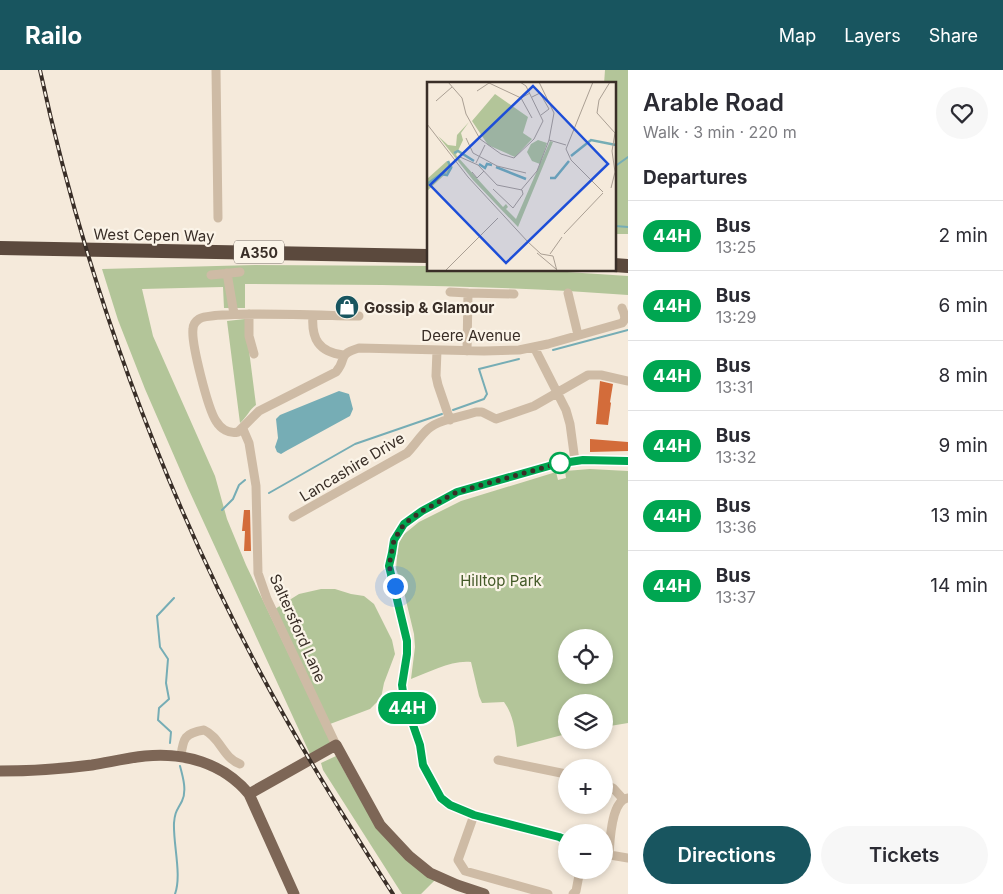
<!DOCTYPE html>
<meta charset="utf-8">
<style>
body{margin:0;font-family:Inter,sans-serif;background:#f7f7f7;color:#2b2b33;height:100vh;display:flex;flex-direction:column;font-size:19px;white-space:nowrap}
*{box-sizing:border-box;margin:0}
p{font-size:16px;color:#7c7c81}
.icon{flex:none;width:28px;height:28px;fill:none;stroke:currentColor;stroke-width:2;stroke-linecap:round;stroke-linejoin:round}
.map{position:relative;flex:1;overflow:hidden}
.sheet{display:flex;flex-direction:column;background:#fff;width:375px}
.sheet>*{flex:none}
.badge{padding:0 10px;border-radius:16px;font-size:18px;line-height:32px}
.buttons{position:absolute;left:558px;top:559px;display:grid;gap:10px}
.buttons a{display:grid;place-items:center;width:55px;height:55px;border-radius:50%;background:#fff;box-shadow:0 2px 8px #0003;font-size:25px}
.you{position:absolute;width:25px;height:25px;margin:-12px;border:4px solid #fff;border-radius:50%;background:#1a73e8;box-shadow:0 0 0 8px #1a73e833}
.map>.badge{position:absolute;translate:-50% -50%;box-shadow:0 0 0 2px #fff}
h2{padding:0 15px;font-size:19px;line-height:45px}
.round{display:grid;place-items:center;flex:none;width:52px;height:52px;border-radius:26px;background:#f7f7f7}
.head{display:flex;align-items:center;justify-content:space-between;height:85px;padding:0 15px}
h1{font-size:24px;font-weight:600;line-height:38px}
.action{display:flex;gap:10px;margin-top:auto;padding:10px 15px}
.action a{flex:1;height:58px;border-radius:30px;background:#18555f;color:#fff;font-size:20px;font-weight:600;line-height:58px;text-align:center}
.action a+a{background:#f7f7f7;color:#2b2b33}
ul{padding:0;list-style:none}
li{display:flex;align-items:center;gap:15px;height:70px;padding:0 15px;border-top:1px solid #e1e1e2}
li div{flex:1}
li b{display:block;font-size:19px}
li em{font-style:normal}
li .badge{min-width:55px;font-weight:700;text-align:center}
header{display:flex;align-items:center;gap:30px;box-sizing:border-box;height:70px;padding:0 25px;background:#18555f;color:#fff}
header strong{font-size:24px}
nav{display:flex;gap:28px;margin-inline-start:auto;font-size:18px}
main{display:flex;flex:1;min-height:0}
.map>svg:first-child{display:block}
.green{fill:#b3c599;fill-rule:evenodd}
.water{fill:#76adb5}
.lines{fill:none;stroke-linecap:round;stroke-linejoin:round}
.stream{stroke:#76adb5;stroke-width:2}
.building{fill:#d36c3a}
.minor{stroke:#cebba5;stroke-width:9}
.major{stroke:#7d6656;stroke-width:11}
.highway{stroke:#5b493d;stroke-width:14}
.rail-casing{stroke:#392e27;stroke-width:4}
.rail{stroke:#fbf4e8;stroke-width:2;stroke-dasharray:5.5;stroke-linecap:butt}
.line-casing{stroke:#fff;stroke-width:11}
.line{stroke:#00a651;stroke-width:8}
.walk{stroke:#392e27;stroke-width:5;stroke-dasharray:0 9}
.stop-dot{fill:#fff;stroke:#00a651;stroke-width:2.5}
.labels{text-anchor:middle;dominant-baseline:central;stroke-width:4.5;stroke-linejoin:round;paint-order:stroke}
.shield{fill:#fbf4e8;stroke:#736961;stroke-width:1}
.shield-label{font-size:14px;font-weight:bold;fill:#392e27}
.street-label{font-size:15px;fill:#392e27;stroke:#fbf4e8}
.poi-label{font-size:15px;font-weight:bold;fill:#392e27;stroke:#fbf4e8;text-anchor:start}
.park-label{font-size:15px;fill:#445a28;stroke:#fbf4e8}
.inset-river{fill:none;stroke:#76adb5;stroke-width:2.5}
.inset-road{fill:none;stroke:#aa9f93;stroke-width:1}
.view{fill:#1d4ed8;fill-opacity:0.15;stroke:#1d4ed8;stroke-width:2.5}
.inset-edge{fill:none;stroke:#392e27;stroke-width:2.5}
</style>
<header>
<strong>Railo</strong>
<nav><a>Map</a><a>Layers</a><a>Share</a></nav>
</header>
<main>
<div class="map">
<svg width="628" height="824" viewBox="0 0 628 824">
<rect width="100%" height="100%" fill="#f5eadb"/>
<!-- green -->
<path class="green" d="M605,0H628V164H614V14H604Z
M255,195L428,196V200H537L628,206V225C501,215 373,215 245,214V238H224L223,217L142,219L153,266L215,406L227,449L246,495L331,672L310,684L188,418L145,319L118,250L102,199Z
M245,249L256,335C249,340 247,347 240,353L227,251Z
M590,399L628,401V653L604,657V632H566V664L517,677C515,661 514,646 504,632L482,633L479,626L471,592C451,590 430,602 411,609L415,577L414,564L403,518L396,499L398,475L403,465L419,452L461,431L556,402L558,410L566,408L565,401ZM566,568H604V605H566Z
M321,519H335L351,524L364,526L374,534L392,570L395,584L384,613L381,628L370,639L330,654L275,539L299,524Z
M336,686L352,715L435,810L421,824H402L323,700L321,693Z"/>
<!-- water -->
<path class="water" d="M339,321L349,324L353,339L350,346L286,381L281,384L277,382L275,377L278,368L276,349L280,345Z"/>
<g class="lines">
<!-- stream -->
<path class="stream" d="M614,97L628,87
M614,153L615,156L628,157
M553,280L628,260
M453,340L484,329L487,324L479,299L519,289
M269,423L355,374L442,344
M222,440L233,429L239,415L245,410
M170,673L171,662L158,650L159,638L169,629L166,613L168,589L160,577L157,546L174,528
M175,824C182,805 173,774 174,753C175,741 177,741 182,731C187,721 183,707 180,696"/>
</g>
<!-- building -->
<path class="building" d="M600,311L613,314L610,332L611,333L608,355L596,354Z
M590,369L628,372V381L590,382Z
M244,440H250L251,481H244L245,461H242Z"/>
<g class="lines">
<!-- minor -->
<path class="minor" d="M216,0L218,148
M227,203L234,244
M211,205L240,202
M450,222L468,223
M568,223L578,265
M249,244V266L254,284
M313,245C311,269 319,282 343,285
M359,246C335,246 212,240 199,249C196,251 193,255 193,259C191,273 208,339 216,351C221,359 229,364 238,362L259,341L336,302C348,288 336,285 359,278L484,281L519,280L548,274L622,253C627,248 624,244 622,238
M534,277L566,340L570,354L575,391
M437,280L436,306L438,315L450,350
M467,281L468,223L514,224
M243,359L249,373L256,416L258,503L267,529L336,675
M293,447L407,383C414,376 421,365 428,359C440,349 461,347 476,342H482L496,349L534,336L588,305H601L628,311
M181,686C183,668 185,663 204,660C220,667 223,688 240,694
M498,690L566,704
M604,714L613,718L623,729
M474,745L458,790L465,801L548,824
M566,770L559,767L474,745L450,735L441,728L423,695L420,675L404,629L402,615L407,584V571L389,496L394,470L404,454L422,441L457,422L556,394L583,390L628,391
M604,784L628,788
M609,785C610,771 611,730 628,728
M573,824L576,821L580,800"/>
<!-- major -->
<path class="major" d="M0,701C31,701 61,699 92,695C110,692 127,688 145,686C184,682 223,693 249,724L294,824
M249,724L336,675L380,755L409,786L430,803L457,815L484,824"/>
<!-- highway -->
<path class="highway" d="M0,178L428,186
M614,195L628,196"/>
<!-- rail casing -->
<g class="rail-casing">
<path id="rail" d="M40,0C85,208 160,414 260,602C301,679 346,751 393,824"/>
</g>
<!-- rail -->
<use href="#rail" class="rail"/>
</g>
<g class="lines">
<!-- line casing -->
<g class="line-casing">
<path id="line" d="M566,770L559,767L474,745L450,735L441,728L423,695L420,675L404,629L402,615L407,584V571L389,496L392,483L394,470L404,454L422,441L457,422L556,394L583,390L628,391"/>
</g>
<!-- line -->
<use href="#line" class="line"/>
<!-- walk -->
<path class="walk" d="M395,516L389,496L394,470L404,454L422,441L457,422L560,393"/>
</g>
<!-- icons -->
<defs>
<g id="shop-disc" transform="scale(1.25)"><circle r="9.5" fill="#18555f" stroke="#fbf4e8"/><path d="M-5-2.5h2.3a2.7 3.5 0 0 1 5.4 0H5L5.5 6h-11ZM-1.5-2.5h3a1.5 2.3 0 0 0-3 0Z" fill="#fff"/></g>
</defs>
<g fill-rule="evenodd">
<use href="#shop-disc" x="347" y="237"/>
</g>
<!-- markers -->
<circle class="stop-dot" cx="560" cy="393" r="10"/>
<g class="labels">
<!-- shield labels -->
<rect class="shield" x="234" y="170.5" width="50" height="23" rx="4"/>
<g class="shield-label">
<text x="259" y="182">A350</text>
</g>
<!-- street labels -->
<g class="street-label">
<text transform="translate(154 165) rotate(1)">West Cepen Way</text>
<text x="471" y="265">Deere Avenue</text>
<text transform="translate(352 397) rotate(-31)">Lancashire Drive</text>
<text transform="translate(298 558) rotate(66)">Saltersford Lane</text>
</g>
<!-- poi labels -->
<g class="poi-label">
<text x="364" y="237">Gossip &amp; Glamour</text>
</g>
<!-- park labels -->
<g class="park-label">
<text x="501" y="510">Hilltop Park</text>
</g>
</g>
<!-- overview -->
<g transform="translate(427 12)">
<rect width="189" height="189" fill="#f5eadb"/>
<path d="M68,12L101,35L96,51L105,57L88,75L61,63L45,39ZM42,40L34,51L36,58L29,73L76,125L79,122L81,125L79,127L89,137L123,59L126,60L91,145L46,98L11,54L21,63L29,64L30,53ZM111,58L120,61L113,82L105,79L100,70L104,62ZM20,79L26,85L0,109V97Z" fill="#b3c599"/>
<path class="inset-river" d="M27,71L31,69L47,79M144,74L164,58L189,63M52,82L58,86L60,82L65,83M69,85L99,97M123,96H128L142,79M0,102L14,92L20,93L24,86L21,79"/>
<path class="inset-road" d="M21,0L35,16L39,32L53,57L74,72L87,76L107,57L116,39L99,4L93,0M112,0L127,31L122,58L139,63M166,0L139,67L144,78L176,110M183,0L172,18L170,31L188,51L185,69L188,90L184,106M50,9L62,1L94,16L103,11M105,15L113,11L122,27L114,33M94,16L105,36M9,19L25,5M0,42L41,95L101,160L114,172L126,174L130,189M39,56L46,71L70,84L99,91M33,75L51,83L70,103L95,108L96,112L86,126L66,107M49,81L58,63M45,90L50,96L57,89M94,108L110,89L122,58M137,152L176,111M110,171L129,187M123,172L135,155M18,189L71,136"/>
<path class="view" d="M106,4L181,82L79,181L3,103Z"/>
<rect width="189" height="189" class="inset-edge"/>
</g>
</svg>
<div class="buttons">
<a><svg class="icon" aria-label="locate" viewBox="0 0 24 24"><circle cx="12" cy="12" r="6"/><path d="M12 2v4M12 18v4M2 12h4M18 12h4"/></svg></a>
<a><svg class="icon" aria-label="layers" viewBox="0 0 24 24"><path d="M12 4l9 5-9 5-9-5zM3 14l9 5 9-5"/></svg></a>
<a>+</a>
<a>−</a>
</div>
<div class="you" style="left:395px;top:516px"></div>
<b class="badge" style="left:407px;top:638px;background:#00a651;color:#fff">44H</b>
</div>
<section class="sheet">
<div class="head"><div><h1>Arable Road</h1><p>Walk · 3 min · 220 m</p></div><a class="round"><svg class="icon" aria-label="heart" viewBox="0 0 24 24"><path d="M12 20l-8-8c-3-5 5-10 8-4 3-6 11-1 8 4z"/></svg></a></div>
<h2>Departures</h2>
<ul>
<li><span class="badge" style="background:#00a651;color:#fff">44H</span><div><b>Bus</b><p>13:25</p></div><em>2 min</em></li>
<li><span class="badge" style="background:#00a651;color:#fff">44H</span><div><b>Bus</b><p>13:29</p></div><em>6 min</em></li>
<li><span class="badge" style="background:#00a651;color:#fff">44H</span><div><b>Bus</b><p>13:31</p></div><em>8 min</em></li>
<li><span class="badge" style="background:#00a651;color:#fff">44H</span><div><b>Bus</b><p>13:32</p></div><em>9 min</em></li>
<li><span class="badge" style="background:#00a651;color:#fff">44H</span><div><b>Bus</b><p>13:36</p></div><em>13 min</em></li>
<li><span class="badge" style="background:#00a651;color:#fff">44H</span><div><b>Bus</b><p>13:37</p></div><em>14 min</em></li>
</ul>
<div class="action"><a>Directions</a><a>Tickets</a></div>
</section>
</main>
